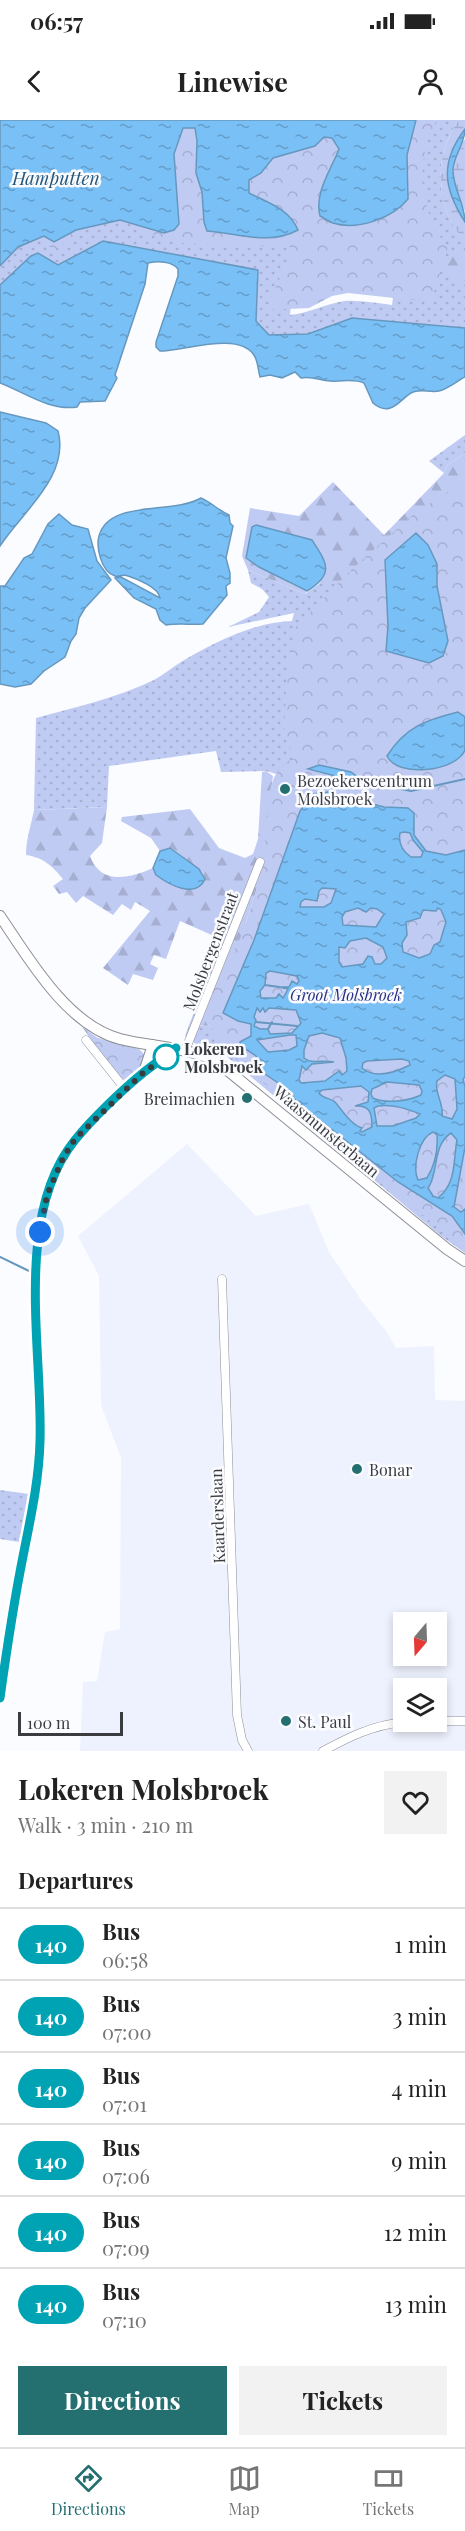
<!DOCTYPE html>
<meta charset="utf-8">
<style>
body{margin:0;font-family:"Playfair Display",serif;background:#f2f2f2;color:#222;height:100vh;display:flex;flex-direction:column;font-size:22px;white-space:nowrap}
*{box-sizing:border-box;margin:0}
p{font-size:20px;color:#767676}
.icon{flex:none;width:33px;height:33px;fill:none;stroke:currentColor;stroke-width:2;stroke-linecap:round;stroke-linejoin:round}
.map{position:relative;height:1631px;overflow:hidden}
.panel{display:flex;flex-direction:column;background:#fff;flex:1}
.panel>*{flex:none}
.badge{padding:0 12px;border-radius:20px;font-size:21px;line-height:39px}
.needle{width:39px;rotate:199deg}
.fabs{position:absolute;left:393px;top:1492px;display:grid;gap:12px}
.fabs a{display:grid;place-items:center;width:54px;height:54px;border-radius:0px;background:#fff;box-shadow:0 3px 9px #0003;font-size:30px}
.scale{position:absolute;left:18px;bottom:15px;width:105px;box-sizing:border-box;padding-left:6px;border:3px solid #3b3c3f;border-top:0;font-size:16px;line-height:21px;white-space:nowrap;color:#3b3c3f;-webkit-text-stroke:4px #fbfcff;paint-order:stroke}
.you{position:absolute;width:30px;height:30px;margin:-15px;border:4px solid #fff;border-radius:50%;background:#1a73e8;box-shadow:0 0 0 9px #1a73e833}
.map>.badge{position:absolute;translate:-50% -50%;box-shadow:0 0 0 3px #fff}
h2{padding:0 18px;font-size:22px;line-height:54px}
.round{display:grid;place-items:center;flex:none;width:63px;height:63px;border-radius:0px;background:#f2f2f2}
.overview{display:flex;align-items:center;justify-content:space-between;height:102px;padding:0 18px}
h1{font-size:28px;font-weight:700;line-height:45px}
.primary-button{display:flex;gap:12px;margin-top:auto;padding:12px 18px}
.primary-button a{flex:1;height:69px;border-radius:0px;background:#246f70;color:#fff;font-size:24px;font-weight:700;line-height:69px;text-align:center}
.primary-button a+a{background:#f2f2f2;color:#222}
ul{padding:0;list-style:none}
li{display:flex;align-items:center;gap:18px;height:72px;padding:0 18px;border-top:2px solid #e0e0e0}
li div{flex:1}
li b{display:block;font-size:22px}
li em{font-style:normal}
li .badge{min-width:66px;font-weight:700;text-align:center}
.status{display:flex;justify-content:space-between;align-items:center;height:42px;padding:0 30px;background:#fff;direction:ltr}
.status svg{height:16px;fill:currentColor}
header{display:flex;justify-content:space-between;align-items:center;height:78px;padding:0 18px;background:#fff;font-size:27px;font-weight:700}
.dock{display:flex;justify-content:space-around;align-items:center;height:84px;border-top:2px solid #e0e0e0;background:#fff;font-size:16px;color:#767676}
.dock a{display:grid;justify-items:center;gap:3px}
.dock .active{color:#246f70}
.map>svg:first-child{display:block}
.built{fill:#eef2fe;fill-rule:evenodd}
.grass{fill:url(#grass-dots)}
.forest{fill:url(#forest-firs)}
.wetland{fill:url(#wetland-marsh)}
.park{fill:url(#park-crowns)}
.water{fill:url(#water-ripples);stroke:#6698bf;stroke-width:1.5;fill-rule:evenodd}
.lines{fill:none;stroke-linecap:round;stroke-linejoin:round}
.stream{stroke:#6698bf;stroke-width:2}
.street-casing{stroke:#8d8f96;stroke-width:9}
.secondary-casing{stroke:#8d8f96;stroke-width:12}
.street{stroke:#fff;stroke-width:8}
.secondary{stroke:#fff;stroke-width:10}
.line-casing{stroke:#fff;stroke-width:14}
.line{stroke:#00a3b4;stroke-width:9}
.walk{stroke:#3b3c3f;stroke-width:6;stroke-dasharray:0 10.8}
.poi-dot{fill:#246f70;stroke:#fbfcff;stroke-width:2}
.stop-dot{fill:#fff;stroke:#00a3b4;stroke-width:3}
.labels{text-anchor:middle;dominant-baseline:central;stroke-width:5;stroke-linejoin:round;paint-order:stroke}
.poi-label{font-size:16px;fill:#3b3c3f;stroke:#fbfcff;text-anchor:start}
.street-label{font-size:16px;fill:#3b3c3f;stroke:#fbfcff}
.park-label{font-size:16px;font-style:italic;fill:#2b3384;stroke:#fbfcff}
.stop-label{font-size:16px;font-weight:bold;fill:#3b3c3f;stroke:#fbfcff;text-anchor:start}
.water-label{font-size:18px;font-style:italic;fill:#23577b;stroke:#fbfcff}
</style>
<div class="status"><b>06:57</b><svg viewBox="0 0 49 12"><path d="M0 12V9h3v3zM5 12V6h3v6zM10 12V3h3v9zM15 12V0h3v12zM26 1h20v11H26zM47 4h2v5h-2z"/></svg></div>
<header><svg class="icon" aria-label="back" viewBox="0 0 24 24"><path d="M15 5l-7 7 7 7"/></svg>Linewise<svg class="icon" aria-label="person" viewBox="0 0 24 24"><circle cx="12" cy="8" r="4"/><path d="M4 21q1-7 8-7t8 7"/></svg></header>
<div class="map">
<svg width="465" height="1631" viewBox="0 0 465 1631">
<defs>
<pattern id="grass-dots" width="8" height="8" patternUnits="userSpaceOnUse" patternTransform="scale(1.5)"><rect width="8" height="8" fill="#c0cbf3"/><path d="M2 2h.1M6 6h.1" fill="none" stroke="#a6afd1" stroke-width="1.8" stroke-linecap="round"/></pattern>
<pattern id="forest-firs" width="22" height="20" patternUnits="userSpaceOnUse" patternTransform="scale(1.5)"><rect width="22" height="20" fill="#c0cbf3"/><path d="M5 1l3.5 6h-7zM16 11l3.5 6h-7z" fill="#a6afd1"/></pattern>
<pattern id="wetland-marsh" width="20" height="14" patternUnits="userSpaceOnUse" patternTransform="scale(1.5)"><rect width="20" height="14" fill="#c0cbf3"/><path d="M1 5h8M5 5V1M11 12h8M15 12V8" fill="none" stroke="#a6afd1"/></pattern>
<pattern id="park-crowns" width="20" height="18" patternUnits="userSpaceOnUse" patternTransform="scale(1.5)"><rect width="20" height="18" fill="#c0cbf3"/><path d="M2 6a3 3 0 1 1 6 0M12 15a3 3 0 1 1 6 0" fill="none" stroke="#a6afd1"/></pattern>
<pattern id="water-ripples" width="26" height="14" patternUnits="userSpaceOnUse" patternTransform="scale(1.5)"><rect width="26" height="14" fill="#79c0f6"/><path d="M2 4q2-2 4 0t4 0M15 11q2-2 4 0t4 0" fill="none" stroke="#649dc9"/></pattern>
</defs>
<rect width="100%" height="100%" fill="#fbfcff"/>
<!-- built -->
<path class="built" d="M187,1024L256,1096L309,1084L329,1132L361,1180L386,1211L396,1228L434,1226L435,1280L465,1281V1631H80L83,1562L97,1561L105,1512L120,1509L121,1338L101,1285L99,1156L78,1116ZM404,1503H436V1536H404ZM404,1569H436V1602H404Z"/>
<!-- grass -->
<path class="grass" d="M416,0H458C452,11 446,22 443,35C437,58 443,104 465,118V208L352,198L308,214L269,215L256,201L258,150L103,121L58,145L38,133L31,136L0,165V146L18,127L34,119L120,100L151,110H298L290,195C309,193 325,184 344,181C360,180 376,183 392,185Z
M465,315V333L447,346L444,353L429,341Z
M248,450L305,474L319,464H340L300,639L287,657L266,651L221,652L216,631L109,646L107,687L34,690L36,598C75,587 117,578 154,560C163,555 171,548 181,542C213,523 254,502 292,501L294,493L228,507L259,492L269,477L262,469L251,463Z
M189,905L213,906L444,1111L465,1126V1133L441,1116L225,935L196,924L185,916Z
M0,1370L29,1374L19,1422L0,1419Z"/>
<!-- forest -->
<path class="forest" d="M460,131L465,136V165C446,156 435,143 460,131Z
M465,333V378L340,464H319L326,451L312,420L256,405L289,463L307,471L305,474L248,450L242,436L250,388L299,396L333,362L384,415L444,353L447,346Z
M266,651L273,656L271,671L284,684L213,906L189,905L223,820L180,801L166,839L154,835L150,844L158,848L153,860L133,854L128,865L103,848L150,791L135,782L131,790L122,784L113,795L83,776L76,783L67,772L59,774L53,766L63,759C51,745 44,738 26,735C26,719 31,706 34,690L107,687L102,723L90,736C101,766 130,758 153,748L154,752L179,768L197,767L205,759L202,752L174,730L170,728L160,731L151,718L121,701L122,697L190,689L219,728L245,738L253,734L258,719L262,652Z"/>
<!-- wetland -->
<path class="wetland" d="M458,0H465V9L450,34L454,84L465,102V118C443,105 437,58 443,35C446,22 452,11 458,0Z
M465,19V91C451,68 449,41 465,19Z"/>
<!-- park -->
<path class="park" d="M0,0H437C414,41 419,91 448,128L431,182L348,173L332,176L309,188L266,190L293,127L179,123L142,111L128,101H116L99,103L84,109L55,130L33,117L0,145Z
M465,361V1126L442,1111L234,938C182,890 224,861 243,811C252,786 259,760 266,735L265,725C268,697 263,645 297,638L284,617L286,565L294,509L350,451L416,392Z
M82,907L98,918L139,929L146,936L144,943L126,962L110,946Z"/>
<!-- water -->
<path class="water" d="M0,0H416L407,35L408,79C393,98 357,111 333,103C329,102 324,98 320,96C314,73 331,50 339,29L332,18L324,17L315,26L273,38L261,53L249,60V73C269,83 289,89 298,110C268,126 239,113 207,111L204,102L202,72L196,53L197,21L195,8H183L174,34L179,104L174,110L164,113L120,100L76,110L54,122L44,116L18,127L0,146Z
M465,9C465,24 454,34 453,50C453,69 465,84 465,102C443,68 440,42 465,9Z
M103,121L258,150L256,201L269,215L308,214L352,198L465,208V257C457,261 448,269 439,271C430,273 420,268 411,273C399,280 391,298 373,283L364,263C352,258 343,262 330,261C319,260 312,256 301,258L295,252L282,258L270,255L260,257C258,250 258,241 254,235C238,211 184,231 160,231L156,227V222L178,156V149C172,141 158,141 148,143L145,164L115,255L117,258L105,281L80,282L77,287C49,291 24,272 0,263V165L31,136L38,133L58,145Z
M0,292L46,303L58,311C70,356 22,392 0,426Z
M201,378C212,383 218,390 229,395L230,403L233,406L226,438L230,453V463L226,466L227,475L203,504C190,505 179,503 166,505L160,500L156,489L134,478L115,458L121,457L160,478C159,468 138,459 128,456C123,454 119,457 115,456C101,452 96,427 99,416C109,379 172,395 201,378Z
M59,394L72,405L88,409L97,441L111,460L85,488L79,498L76,514L71,521L65,537L44,551L31,564L15,567L0,564V466H5L24,438L32,434L48,404Z
M256,405L312,420C327,443 335,454 307,471L259,447L246,438L252,407Z
M416,413L428,425L437,444V466L448,521L443,536L429,543L386,531L388,506L385,440Z
M458,592L465,597C465,606 465,621 465,630C456,652 397,658 387,636C405,607 426,600 458,592Z
M319,645L351,652L362,660L372,663L370,665L308,649Z
M328,672L384,687L408,688L414,693V715L426,731L446,735L465,730V957L463,959L465,967V1027L454,1087L461,1092L465,1089V1114L452,1096L398,1062L296,981L287,969L265,954L256,936L241,926L240,922L251,916V904L238,901L223,893L254,820L300,691L312,674ZM404,712L410,713L413,720L423,732L421,737H411C402,731 398,724 400,713ZM322,768L336,769L331,783L324,787H300L301,782L305,779L317,781L319,771ZM358,788L366,792L371,788L377,789L384,794L376,807L343,805L342,797L345,792ZM438,788L441,790L446,802L440,822L434,825L430,834L419,838L403,832L402,823L407,815L406,802L420,798L423,790L436,791ZM366,818L383,827L387,838L381,844H375L372,837L368,836L363,844L342,847L339,842V827L345,828L350,821ZM270,851L297,856L299,861L297,864L292,861L289,867H279L288,869L283,878L279,874L276,878H261L260,871L265,865L266,853ZM257,888L260,892L263,888L265,892L269,888L296,890L301,903L292,913L270,914L268,909H260L254,906L256,900L254,897ZM322,913L340,918L346,938L347,951L342,955L339,951L325,961L301,963L299,960L302,946L306,950L312,944L334,942C322,939 313,945 304,938V930L309,916ZM290,915H296L297,926L289,930L268,932L257,920ZM402,939L409,941L410,945C396,952 375,959 362,948L363,943L367,941ZM445,955L455,959L457,989L452,999L442,996C444,983 434,973 437,961ZM387,962L419,965L422,971L421,975C409,981 386,984 373,978L371,974L372,969ZM361,966L369,972L368,982L355,986C370,985 372,993 372,1007L362,1012L360,1011L362,1008C351,1005 342,990 335,982C331,978 323,979 319,973L322,970ZM378,986C394,984 407,989 420,994L416,998L393,1006H377L374,988ZM433,1012L437,1015C438,1030 435,1045 427,1058L418,1060C412,1047 419,1018 433,1012ZM451,1013L457,1020C453,1040 457,1063 438,1078L433,1076L428,1068C439,1053 432,1025 451,1013Z
M170,728L199,749L205,759C196,780 168,764 156,755L153,748L160,731Z"/>
<g class="lines">
<!-- stream -->
<path class="stream" d="M372,663L411,671L465,659
M265,865L279,867
M256,902L297,906
M268,909L272,902
M0,1137L29,1151"/>
<!-- street casing -->
<g class="street-casing">
<path id="street" d="M86,920L125,969
M185,931L260,742
M222,1159L237,1595L242,1620L248,1631
M436,1601H465
M323,1631C349,1617 373,1605 404,1602"/>
</g>
<!-- secondary casing -->
<g class="secondary-casing">
<path id="secondary" d="M0,796C29,839 67,905 120,919C152,927 184,927 215,940L447,1129L465,1141
M144,952L153,925
M0,1578C7,1532 13,1488 22,1443C29,1403 39,1362 40,1321C43,1231 13,1096 75,1020C92,999 122,969 143,953C154,944 165,937 176,929"/>
</g>
<!-- street -->
<use href="#street" class="street"/>
<!-- secondary -->
<use href="#secondary" class="secondary"/>
</g>
<g class="lines">
<!-- line casing -->
<g class="line-casing">
<path id="line" d="M0,1578C6,1535 12,1494 20,1452C28,1409 39,1365 40,1321C43,1231 13,1096 75,1020C92,999 122,970 143,953C154,944 165,937 176,928"/>
</g>
<!-- line -->
<use href="#line" class="line"/>
<!-- walk -->
<path class="walk" d="M40,1112L47,1075L63,1038L75,1019L144,952L166,937"/>
</g>
<!-- markers -->
<g class="poi-dot">
<circle cx="285" cy="669" r="6"/>
<circle cx="247" cy="978" r="6"/>
<circle cx="357" cy="1349" r="6"/>
<circle cx="286" cy="1601" r="6"/>
</g>
<circle class="stop-dot" cx="166" cy="937" r="12"/>
<g class="labels">
<!-- poi labels -->
<g class="poi-label">
<text x="297" y="660">Bezoekerscentrum<tspan x="297" dy="18">Molsbroek</tspan></text>
<text x="235" y="978" text-anchor="end">Breimachien</text>
<text x="369" y="1349">Bonar</text>
<text x="298" y="1601">St. Paul</text>
</g>
<!-- street labels -->
<g class="street-label">
<text transform="translate(210 831) rotate(-69)">Molsbergenstraat</text>
<text transform="translate(327 1011) rotate(40)">Waasmunsterbaan</text>
<text transform="translate(217 1396) rotate(-92)">Kaarderslaan</text>
</g>
<!-- park labels -->
<g class="park-label">
<text x="346" y="874">Groot Molsbroek</text>
</g>
<!-- stop labels -->
<g class="stop-label">
<text x="184" y="928">Lokeren<tspan x="184" dy="18">Molsbroek</tspan></text>
</g>
<!-- water labels -->
<g class="water-label">
<text x="56" y="58">Hamputten</text>
</g>
</g>
</svg>
<div class="fabs">
<a><svg class="needle" viewBox="-14 -14 28 28"><path d="M0-13l5 13h-10z" fill="#e53935"/><path d="M0 13l5-13h-10z" fill="#767676"/></svg></a>
<a><svg class="icon" aria-label="layers" viewBox="0 0 24 24"><path d="M12 4l9 5-9 5-9-5zM3 14l9 5 9-5"/></svg></a>
</div>
<div class="scale">100 m</div>
<div class="you" style="left:40px;top:1112px"></div>
</div>
<section class="panel">
<div class="overview"><div><h1>Lokeren Molsbroek</h1><p>Walk · 3 min · 210 m</p></div><a class="round"><svg class="icon" aria-label="heart" viewBox="0 0 24 24"><path d="M12 20l-8-8c-3-5 5-10 8-4 3-6 11-1 8 4z"/></svg></a></div>
<h2>Departures</h2>
<ul>
<li><span class="badge" style="background:#00a3b4;color:#fff">140</span><div><b>Bus</b><p>06:58</p></div><em>1 min</em></li>
<li><span class="badge" style="background:#00a3b4;color:#fff">140</span><div><b>Bus</b><p>07:00</p></div><em>3 min</em></li>
<li><span class="badge" style="background:#00a3b4;color:#fff">140</span><div><b>Bus</b><p>07:01</p></div><em>4 min</em></li>
<li><span class="badge" style="background:#00a3b4;color:#fff">140</span><div><b>Bus</b><p>07:06</p></div><em>9 min</em></li>
<li><span class="badge" style="background:#00a3b4;color:#fff">140</span><div><b>Bus</b><p>07:09</p></div><em>12 min</em></li>
<li><span class="badge" style="background:#00a3b4;color:#fff">140</span><div><b>Bus</b><p>07:10</p></div><em>13 min</em></li>
</ul>
<div class="primary-button"><a>Directions</a><a>Tickets</a></div>
</section>
<nav class="dock">
<a class="active"><svg class="icon" aria-label="directions" viewBox="0 0 24 24"><path d="M12 3l9 9-9 9-9-9zM9 14v-3h6M13 9l2 2-2 2"/></svg>Directions</a>
<a><svg class="icon" aria-label="map" viewBox="0 0 24 24"><path d="M3 6l6-2 6 2 6-2v14l-6 2-6-2-6 2zM9 4v14M15 6v14"/></svg>Map</a>
<a><svg class="icon" aria-label="tickets" viewBox="0 0 24 24"><path d="M3 7h18v10H3zM15 7v10"/></svg>Tickets</a>
</nav>
